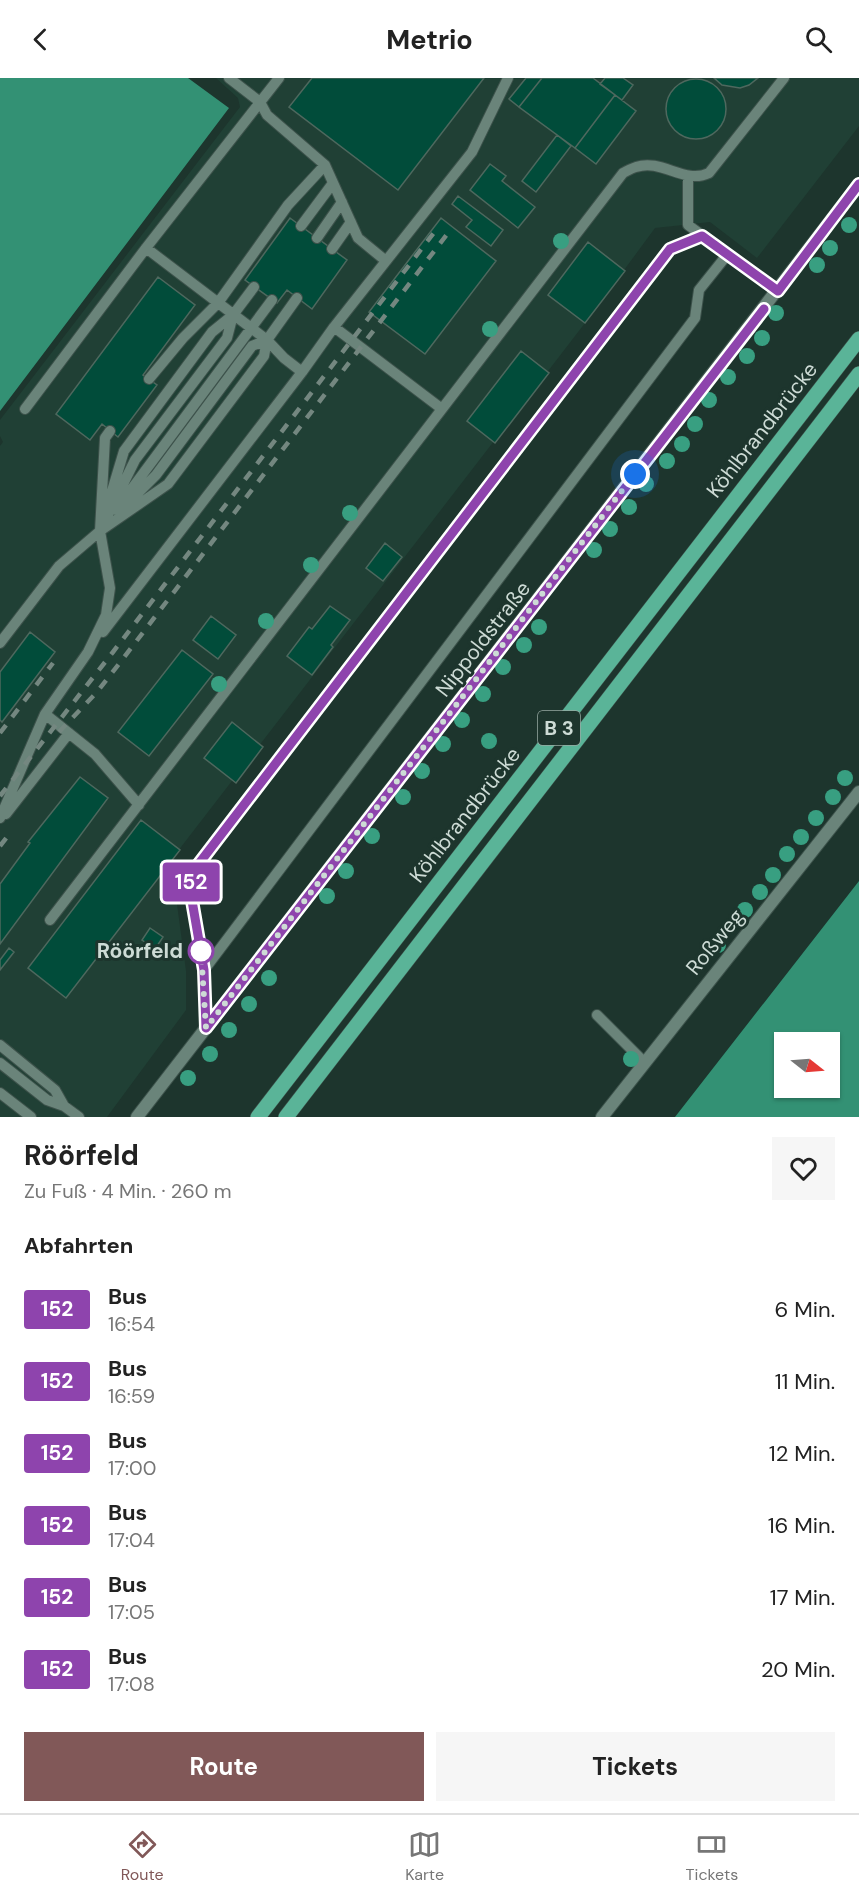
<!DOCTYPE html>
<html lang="de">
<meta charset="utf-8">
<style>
body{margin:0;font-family:"DM Sans",sans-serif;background:#f6f6f6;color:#222;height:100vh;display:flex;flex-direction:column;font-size:22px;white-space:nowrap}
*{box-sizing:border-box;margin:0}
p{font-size:20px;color:#767676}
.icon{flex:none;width:33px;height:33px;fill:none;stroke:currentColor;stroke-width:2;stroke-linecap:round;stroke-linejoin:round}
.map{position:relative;height:1039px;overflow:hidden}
.sheet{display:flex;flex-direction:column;background:#fff;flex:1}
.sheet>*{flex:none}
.badge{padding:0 12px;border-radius:4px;font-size:21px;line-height:39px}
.needle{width:39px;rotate:107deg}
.tools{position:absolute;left:774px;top:954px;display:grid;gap:12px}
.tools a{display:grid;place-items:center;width:66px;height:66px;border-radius:0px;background:#fff;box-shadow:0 2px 4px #0004;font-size:30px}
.you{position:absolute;width:30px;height:30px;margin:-15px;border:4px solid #fff;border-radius:50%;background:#1a73e8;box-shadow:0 0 0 9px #1a73e833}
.map>.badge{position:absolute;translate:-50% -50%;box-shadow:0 0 0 3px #fff}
h2{padding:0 24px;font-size:22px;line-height:54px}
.round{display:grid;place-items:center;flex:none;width:63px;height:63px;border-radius:0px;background:#f6f6f6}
.head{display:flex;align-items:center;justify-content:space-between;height:102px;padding:0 24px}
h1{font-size:28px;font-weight:700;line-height:45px}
.button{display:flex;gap:12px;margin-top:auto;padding:12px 24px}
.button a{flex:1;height:69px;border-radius:0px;background:#815858;color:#fff;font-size:24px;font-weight:700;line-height:69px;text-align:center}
.button a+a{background:#f6f6f6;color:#222}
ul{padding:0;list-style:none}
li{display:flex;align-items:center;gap:18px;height:72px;padding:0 24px}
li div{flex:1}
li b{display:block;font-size:22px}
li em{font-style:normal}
li .badge{min-width:66px;font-weight:700;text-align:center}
header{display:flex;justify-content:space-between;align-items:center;height:78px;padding:0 24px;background:#fff;font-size:27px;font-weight:700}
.tab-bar{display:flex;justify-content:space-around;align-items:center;height:84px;border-top:2px solid #e0e0e0;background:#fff;font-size:16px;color:#767676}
.tab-bar a{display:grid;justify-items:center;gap:3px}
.tab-bar .selected{color:#815858}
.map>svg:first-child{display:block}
.built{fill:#204035}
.water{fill:#339174;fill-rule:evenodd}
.building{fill:#014c3a;stroke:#4e685e;stroke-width:1.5}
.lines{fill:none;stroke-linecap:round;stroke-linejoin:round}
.lane-casing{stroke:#3d524b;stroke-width:12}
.street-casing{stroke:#3d524b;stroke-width:14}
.primary-casing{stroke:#3d524b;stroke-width:16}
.lane{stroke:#6a847a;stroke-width:10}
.street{stroke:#6a847a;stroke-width:12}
.primary{stroke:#5ab498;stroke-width:15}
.rail{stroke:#748780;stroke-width:4.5;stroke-dasharray:10 10;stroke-linecap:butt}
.tree{fill:#389f81}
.line-casing{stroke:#fff;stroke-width:14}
.line{stroke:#8e44ad;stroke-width:9}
.walk{stroke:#cddbd5;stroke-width:6;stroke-dasharray:0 10.8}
.stop-dot{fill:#fff;stroke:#8e44ad;stroke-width:3}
.labels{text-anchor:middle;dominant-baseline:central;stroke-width:6;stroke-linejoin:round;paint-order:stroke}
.shield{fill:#1d352d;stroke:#98a9a3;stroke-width:1.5}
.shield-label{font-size:20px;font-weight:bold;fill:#cddbd5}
.street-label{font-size:21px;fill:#cddbd5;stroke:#1d352d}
.stop-label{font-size:21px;font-weight:bold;fill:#cddbd5;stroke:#1d352d;text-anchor:end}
</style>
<header><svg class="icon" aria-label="back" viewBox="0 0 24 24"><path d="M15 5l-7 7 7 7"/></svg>Metrio<svg class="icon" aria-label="search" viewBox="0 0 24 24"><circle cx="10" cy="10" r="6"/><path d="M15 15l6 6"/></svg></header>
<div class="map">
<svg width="859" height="1039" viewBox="0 0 859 1039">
<rect width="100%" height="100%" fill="#1d352d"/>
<!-- built -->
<path class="built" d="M216,0H859V48L757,180L710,144L655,150L585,245L171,782L186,893V932L107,1039H0V368L3,364L0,358V342L240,29L238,20Z"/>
<!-- water -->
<path class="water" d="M0,0H188L229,30L0,333Z
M859,803V1039H675ZM830,964V1010H784V964Z"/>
<!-- building -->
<path class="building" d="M312,0H484L398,112L289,29Z
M526,0H542L519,29L509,21Z
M542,0H593L615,17L575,70L519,29Z
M605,0H623L633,7L622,22L600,6Z
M714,0H758L749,7L740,10L722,7Z
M666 31a30 30 0 1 1 60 0a30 30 0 1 1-60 0Z
M615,17L636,33L596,86L575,70Z
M557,57L571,68L536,114L522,103Z
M490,86L506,98L502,103L535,129L518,150L470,112Z
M458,118L503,152L491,168L466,149L472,142L452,126Z
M290,140L347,182L312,231L287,212L277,225L245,202Z
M441,140L496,183L425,276L369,234Z
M588,164L625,193L585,245L548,217Z
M158,199L195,227L143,297L157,307L118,359L102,346L90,362L56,336Z
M521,273L549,295L495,365L467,343Z
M385,465L402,479L383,503L366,490Z
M330,528L350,542L331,567L333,569L312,597L287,578L309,549L312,551Z
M211,538L236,557L218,581L193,562Z
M30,554L55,574L2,644L0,642V594Z
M182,572L213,596L149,678L118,654Z
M232,644L263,669L236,705L204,680Z
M80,699L108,720L0,866V806L30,765L28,764Z
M141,742L180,772L66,920L28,890Z
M150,850L163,859L155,871L142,862Z
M9,870L14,874L0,892V882Z"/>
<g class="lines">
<!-- lane casing -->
<g class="lane-casing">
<path id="lane" d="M229,0L260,24L267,37L325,87L358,160L386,183
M688,99V147L778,213
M301,148L333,105
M317,160L342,124
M332,171L351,144
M233,237L227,260L135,382L100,453L124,373L212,254L233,237L254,209
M334,249L442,331
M302,294L334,249L472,74L508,0
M149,301L183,260L218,225L288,127L325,87
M25,331L146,170L279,0
M116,432L272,222
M120,433L156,397L252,268L267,262
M103,554L302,294L284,280L267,262L146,170
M0,565L59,488L100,453L105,360L110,353
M45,636L95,676L139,727
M6,736L69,655
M0,740L45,636L88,574L106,537L110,510L100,453L168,406L264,278L267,262L297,220
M50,842L623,95C627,93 632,90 636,89C662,80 684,107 709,95L784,0
M204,892L695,240L699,212L727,177
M597,937L645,985
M206,950L204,892L190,811L194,792L670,171L702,157
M0,967L55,1012L64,1028
M0,985L47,1022L64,1028L79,1039
M0,1015L31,1039"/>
</g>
<!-- street casing -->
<g class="street-casing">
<path id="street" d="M137,1039L859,106
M602,1039L859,714"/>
</g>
<!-- primary casing -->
<g class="primary-casing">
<path id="primary" d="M258,1039L859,261
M286,1039L859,296"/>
</g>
<!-- lane -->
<use href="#lane" class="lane"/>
<!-- street -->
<use href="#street" class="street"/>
<!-- primary -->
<use href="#primary" class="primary"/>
<!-- rail -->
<path class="rail" d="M59,654L97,614L122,582L448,155
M0,655L53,585
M0,718L113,574L439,148
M0,768L11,754"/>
</g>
<!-- trees -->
<g class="tree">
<circle cx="849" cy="147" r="8"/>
<circle cx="561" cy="163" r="8"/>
<circle cx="830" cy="170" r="8"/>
<circle cx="817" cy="187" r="8"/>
<circle cx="776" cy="235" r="8"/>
<circle cx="490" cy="251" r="8"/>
<circle cx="762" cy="260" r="8"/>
<circle cx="747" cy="278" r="8"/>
<circle cx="728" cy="299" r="8"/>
<circle cx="709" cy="322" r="8"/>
<circle cx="695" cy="346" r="8"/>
<circle cx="682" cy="366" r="8"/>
<circle cx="667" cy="383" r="8"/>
<circle cx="646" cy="406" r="8"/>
<circle cx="629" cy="429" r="8"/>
<circle cx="350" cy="435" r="8"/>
<circle cx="610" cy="451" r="8"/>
<circle cx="594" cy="472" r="8"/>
<circle cx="311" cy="487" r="8"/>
<circle cx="266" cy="543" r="8"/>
<circle cx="539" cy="549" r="8"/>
<circle cx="524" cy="567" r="8"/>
<circle cx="503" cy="589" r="8"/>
<circle cx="219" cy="606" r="8"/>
<circle cx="483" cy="616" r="8"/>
<circle cx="462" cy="642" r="8"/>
<circle cx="489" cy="663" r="8"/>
<circle cx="443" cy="666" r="8"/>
<circle cx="422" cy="693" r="8"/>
<circle cx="845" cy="700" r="8"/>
<circle cx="403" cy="719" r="8"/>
<circle cx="833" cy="719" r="8"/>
<circle cx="816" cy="740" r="8"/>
<circle cx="372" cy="758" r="8"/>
<circle cx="801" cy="759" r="8"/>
<circle cx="787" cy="776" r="8"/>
<circle cx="346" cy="793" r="8"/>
<circle cx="773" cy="797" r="8"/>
<circle cx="760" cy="814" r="8"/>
<circle cx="327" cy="818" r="8"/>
<circle cx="745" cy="832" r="8"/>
<circle cx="718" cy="867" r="8"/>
<circle cx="269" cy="900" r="8"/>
<circle cx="249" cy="926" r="8"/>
<circle cx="229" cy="952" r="8"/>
<circle cx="210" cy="976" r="8"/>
<circle cx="631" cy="981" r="8"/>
<circle cx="188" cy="1000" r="8"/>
</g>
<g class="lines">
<!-- line casing -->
<g class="line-casing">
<path id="line" d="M764,231L206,950L204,892L190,811L194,792L670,171L702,158L778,213L859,106"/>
</g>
<!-- line -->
<use href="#line" class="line"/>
<!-- walk -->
<path class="walk" d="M201,873L206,950L635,396"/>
</g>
<!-- markers -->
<circle class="stop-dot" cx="201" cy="873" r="12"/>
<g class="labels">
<!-- shield labels -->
<rect class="shield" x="538" y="633" width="42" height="34" rx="4.5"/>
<g class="shield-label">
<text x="559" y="650">B 3</text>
</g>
<!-- street labels -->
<g class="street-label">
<text transform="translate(762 352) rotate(-52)">Köhlbrandbrücke</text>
<text transform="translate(483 561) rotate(-52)">Nippoldstraße</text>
<text transform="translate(465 737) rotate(-52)">Köhlbrandbrücke</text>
<text transform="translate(715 864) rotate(-51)">Roßweg</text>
</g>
<!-- stop labels -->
<g class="stop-label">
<text x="183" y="873">Röörfeld</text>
</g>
</g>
</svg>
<div class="tools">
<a><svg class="needle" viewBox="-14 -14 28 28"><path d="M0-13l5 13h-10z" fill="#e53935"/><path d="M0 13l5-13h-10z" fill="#767676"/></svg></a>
</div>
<div class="you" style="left:635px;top:396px"></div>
<b class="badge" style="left:191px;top:804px;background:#8e44ad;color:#fff">152</b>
</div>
<section class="sheet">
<div class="head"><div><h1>Röörfeld</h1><p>Zu Fuß · 4 Min. · 260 m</p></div><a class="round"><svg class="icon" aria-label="heart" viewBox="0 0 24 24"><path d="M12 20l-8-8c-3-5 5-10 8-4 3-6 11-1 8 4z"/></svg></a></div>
<h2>Abfahrten</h2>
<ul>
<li><span class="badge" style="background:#8e44ad;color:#fff">152</span><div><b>Bus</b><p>16:54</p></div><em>6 Min.</em></li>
<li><span class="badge" style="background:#8e44ad;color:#fff">152</span><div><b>Bus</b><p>16:59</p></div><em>11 Min.</em></li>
<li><span class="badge" style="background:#8e44ad;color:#fff">152</span><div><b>Bus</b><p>17:00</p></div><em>12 Min.</em></li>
<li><span class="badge" style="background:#8e44ad;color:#fff">152</span><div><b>Bus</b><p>17:04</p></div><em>16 Min.</em></li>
<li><span class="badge" style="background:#8e44ad;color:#fff">152</span><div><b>Bus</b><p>17:05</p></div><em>17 Min.</em></li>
<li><span class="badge" style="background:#8e44ad;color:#fff">152</span><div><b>Bus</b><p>17:08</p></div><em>20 Min.</em></li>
</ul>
<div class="button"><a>Route</a><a>Tickets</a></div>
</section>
<nav class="tab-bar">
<a class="selected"><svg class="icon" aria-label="directions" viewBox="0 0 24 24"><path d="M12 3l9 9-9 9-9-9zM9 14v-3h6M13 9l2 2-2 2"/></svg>Route</a>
<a><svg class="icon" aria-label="map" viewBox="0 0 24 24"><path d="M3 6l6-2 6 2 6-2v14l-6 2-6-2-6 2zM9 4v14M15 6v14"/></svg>Karte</a>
<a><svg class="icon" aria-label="tickets" viewBox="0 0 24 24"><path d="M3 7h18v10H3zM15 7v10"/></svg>Tickets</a>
</nav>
